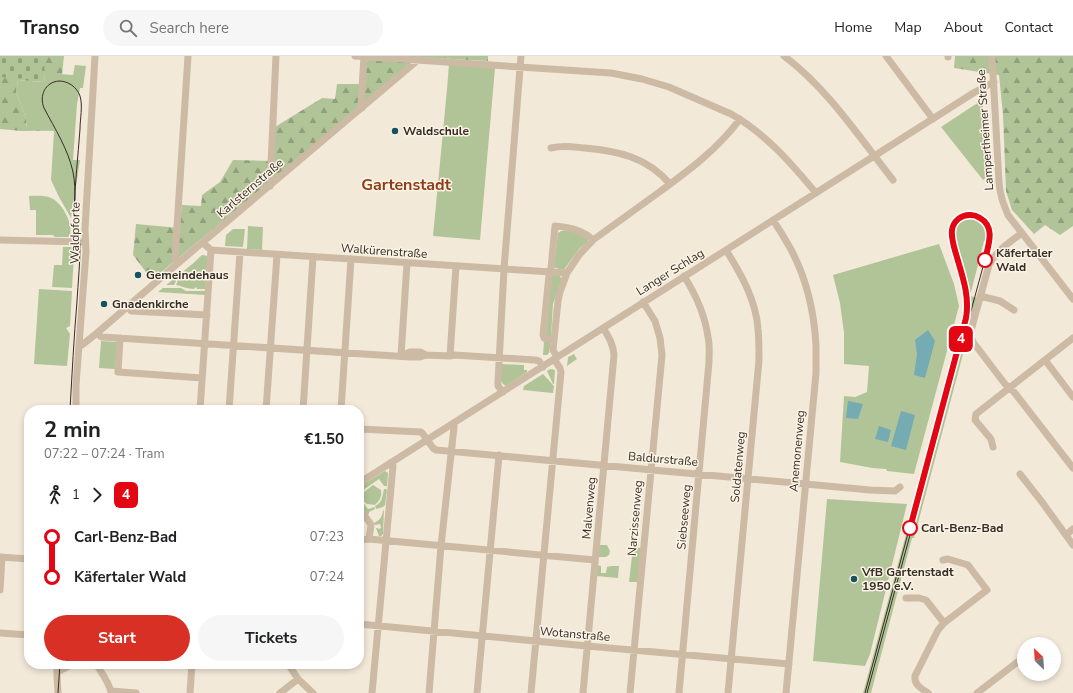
<!DOCTYPE html>
<meta charset="utf-8">
<style>
body{margin:0;font-family:"Nunito Sans",sans-serif;background:#f6f6f6;color:#202124;height:100vh;display:flex;flex-direction:column;font-size:15px;white-space:nowrap}
*{box-sizing:border-box;margin:0}
p{font-size:13px;color:#757577}
.icon{flex:none;width:22px;height:22px;fill:none;stroke:currentColor;stroke-width:2;stroke-linecap:round;stroke-linejoin:round}
.map{position:relative;flex:1;overflow:hidden}
.side{position:absolute;left:24px;top:349px;width:340px;height:264px;display:flex;flex-direction:column;background:#fff;border-radius:16px;box-shadow:0 2px 6px #0003}
.side>*{flex:none}
.badge{padding:0 8px;border-radius:6px;font-size:14px;line-height:26px}
.needle{width:26px;rotate:335deg}
.controls{position:absolute;left:1017px;top:581px;display:grid;gap:8px}
.controls a{display:grid;place-items:center;width:44px;height:44px;border-radius:50%;background:#fff;box-shadow:0 2px 6px #0003;font-size:20px}
.map>.badge{position:absolute;translate:-50% -50%;box-shadow:0 0 0 2px #fff}
.legs{display:flex;align-items:center;gap:6px;height:44px;padding:0 20px;font-size:13px}
.legs p{margin-inline-start:auto}
.head{display:flex;align-items:center;justify-content:space-between;height:68px;padding:0 20px}
h1{font-size:22px;font-weight:700;line-height:30px}
.button{display:flex;gap:8px;margin-top:auto;padding:8px 20px}
.button a{flex:1;height:46px;border-radius:24px;background:#d93025;color:#fff;font-size:16px;font-weight:700;line-height:46px;text-align:center}
.button a+a{background:#f6f6f6;color:#202124}
ul{padding:0 20px;list-style:none}
li{display:flex;align-items:center;gap:14px;height:40px;font-size:15px}
li i{display:grid;place-items:center;width:6px;height:100%;margin:0 5px;background:currentColor}
li i::after{content:'';width:10px;height:10px;margin:-5px;border:3px solid;border-radius:50%;background:#fff}
li p{margin-inline-start:auto}
li:first-child i{background:linear-gradient(#0000 50%,currentColor 0)}
li:last-child i{background:linear-gradient(currentColor 50%,#0000 0)}
header{display:flex;align-items:center;gap:24px;box-sizing:border-box;height:56px;padding:0 20px;background:#fff;border-bottom:1px solid #e0e0e0}
header strong{font-size:19px}
nav{display:flex;gap:22px;margin-inline-start:auto;font-size:14px}
.search{width:280px;height:36px;background:#f6f6f6;display:flex;align-items:center;gap:10px;box-sizing:border-box;padding:0 14px;border-radius:22px;color:#757577;font-size:15px}
.map>svg:first-child{display:block}
.green{fill:#b1c498}
.forest{fill:url(#forest-firs)}
.cemetery{fill:url(#cemetery-stones)}
.water{fill:#75abb3}
.lines{fill:none;stroke-linecap:round;stroke-linejoin:round}
.minor{stroke:#ccbaa4;stroke-width:7}
.tram{stroke:#372d26;stroke-width:1}
.line-1-casing{stroke:#fff;stroke-width:9}
.line-1{stroke:#e30613;stroke-width:6}
.poi-dot{fill:#18525c;stroke:#fbf3e5;stroke-width:1.5}
.stop-1-dot{fill:#fff;stroke:#e30613;stroke-width:2}
.labels{text-anchor:middle;dominant-baseline:central;stroke-width:3;stroke-linejoin:round;paint-order:stroke}
.street-label{font-size:12px;fill:#372d26;stroke:#fbf3e5}
.poi-label{font-size:12px;font-weight:bold;fill:#372d26;stroke:#fbf3e5;text-anchor:start}
.stop-label{font-size:12px;font-weight:bold;fill:#372d26;stroke:#fbf3e5;text-anchor:start}
.district-label{font-size:16px;font-weight:bold;fill:#8d3e19;stroke:#fbf3e5}
</style>
<header>
<strong>Transo</strong>
<div class="search"><svg class="icon" aria-label="search" viewBox="0 0 24 24"><circle cx="10" cy="10" r="6"/><path d="M15 15l6 6"/></svg>Search here</div>
<nav><a>Home</a><a>Map</a><a>About</a><a>Contact</a></nav>
</header>
<div class="map">
<svg width="1073" height="637" viewBox="0 0 1073 637">
<defs>
<pattern id="forest-firs" width="22" height="20" patternUnits="userSpaceOnUse"><rect width="22" height="20" fill="#b1c498"/><path d="M5 1l3.5 6h-7zM16 11l3.5 6h-7z" fill="#91a07c"/></pattern>
<pattern id="cemetery-stones" width="16" height="16" patternUnits="userSpaceOnUse"><rect width="16" height="16" fill="#b1c498"/><path d="M2 7V4a2 2 0 0 1 4 0v3zM10 15v-3a2 2 0 0 1 4 0v3z" fill="#91a07c"/></pattern>
</defs>
<rect width="100%" height="100%" fill="#f3e9d9"/>
<!-- green -->
<path class="green" d="M449,8L495,12L480,184L433,180L447,33Z
M75,9L86,10L83,32H80L77,48L73,104H80L71,162L59,141L51,124L54,75L27,74L26,62L16,36L18,24L44,26L45,17L73,19Z
M982,44L991,117L983,124L941,71Z
M29,140C36,140 45,139 51,142C62,146 75,170 69,181H55L53,179H36V154H30Z
M967,157H974L985,161L992,178L990,187L985,185H984L970,240L978,242L914,482H912L871,637H863L965,261C969,232 953,205 950,176C951,165 957,160 967,157Z
M248,170L263,171L262,194L247,193Z
M233,173H245L243,191L225,190L226,179Z
M568,174L585,180L588,184L587,186L579,193L566,211L564,214L559,213L554,211L558,177L561,175Z
M939,188L954,228L959,250L914,418L887,415L886,413L872,412L840,406L844,340L855,341L867,336L869,310L844,308V277L840,247L833,219Z
M63,191H72V199H74L72,232L52,231L54,209H62Z
M202,199L208,200L205,233H197L196,231L194,233C187,233 182,230 176,229L178,224L177,223L174,229H166C178,219 191,210 202,199Z
M552,219H559L562,223L553,248L551,281H548L545,278Z
M163,232H181L186,235H205V239L158,236Z
M39,233L72,235L70,270L66,272L70,278L67,310L34,308Z
M101,285L117,286L115,313L99,312Z
M544,285H551L549,297L547,299H543Z
M574,298L577,303L567,310L568,301Z
M501,308L524,309V314H527V316L506,330C498,326 501,316 501,308Z
M550,313L555,314L554,328H553L547,315Z
M543,318L554,330L553,337L523,334L524,330Z
M29,369V418L24,417L26,399L27,373H29Z
M385,415L388,417L387,430H384L379,423L359,437V431Z
M373,429L381,434C382,441 380,444 375,449L367,448L362,444L364,436Z
M384,433H386L387,434L385,449L383,451L376,453L375,450C383,446 382,441 384,433Z
M359,441L367,452L369,453L374,451L375,453L369,456V458H367L359,447Z
M827,443L907,448L870,598L865,610L813,605Z
M384,454L383,478L381,480H379L376,472H377L379,473L381,472L380,468L375,469L374,467C380,464 382,461 383,455Z
M599,489H607L610,495L609,499L606,501H598Z
M633,491L641,492L638,526H629Z
M597,509L601,510V517H606L607,511L611,510H619L618,522L596,520Z"/>
<!-- forest -->
<path class="forest" d="M0,0H64L62,19L45,18L44,26L18,24L16,36L26,62L27,74L54,75H22L0,73Z
M368,0H488V5L418,1L380,34L152,224L133,199L136,168L179,172L182,149L201,150L202,139L220,126L233,104L272,105L275,71L322,42L335,43L337,28H364Z
M955,0H1073V170L1060,179L1045,169L1034,178L1012,154L1006,135L1003,59L999,19L954,12Z"/>
<!-- cemetery -->
<path class="cemetery" d="M0,0H45L44,24L0,21Z"/>
<!-- water -->
<path class="water" d="M928,274L935,285L925,322L914,319L917,298L915,284Z
M848,345L863,348L858,363L846,362Z
M901,355L915,359L906,394L891,390Z
M879,370L891,374L888,386L875,383Z"/>
<g class="lines">
<!-- minor -->
<path class="minor" d="M355,0L611,17L642,23L669,31L731,58C765,77 791,107 816,137
M784,0C828,33 859,81 893,124
M886,0L933,63
M992,0L999,126C1000,139 1003,147 1008,159L1073,243
M948,1V0
M362,52L361,49L364,0
M551,92C563,89 573,91 585,92C618,95 647,101 670,128
M270,130L276,0
M773,164C779,173 784,181 789,190C806,220 814,255 816,289C816,298 816,307 816,317L786,637
M1022,177C1010,186 996,195 989,209L970,278L973,286L1005,328L1014,336L1073,412
M0,184L85,186
M203,187L211,194L567,217
M726,194C741,218 756,244 758,273C759,283 759,294 759,304L728,637
M177,208L175,202L188,0
M980,240L1000,245L1014,254
M128,251L131,255L207,259
M97,277L100,280L102,281L410,301H420L426,299
M120,282L118,316L202,322
M554,284L546,283L544,282L543,279L549,219L551,213L555,170C569,171 583,174 593,184
M79,289H82L97,277L177,208L419,3
M401,300L410,296H420L426,299L450,300L454,299L535,304L539,305L543,311
M401,300L407,207
M450,300L456,210
M557,301L553,294L558,245L560,236L567,217L579,199L593,184C615,168 636,153 658,137C688,115 718,93 740,63
M1045,304L1073,341
M503,336L498,330V326L504,213L521,0
M76,354V329L86,196L85,173L95,0
M200,354L211,194
M229,354L240,196
M266,354L277,199
M303,354L313,201
M341,354L351,203
M359,373L421,376L423,378L433,392L436,394L870,434L895,435L900,431
M993,391L991,383L975,364L976,358L1073,282
M1020,418L1042,446L1073,489
M359,427L975,36L994,26
M359,452L370,467L371,469L369,483
M1066,479L1073,473
M359,484L369,483L595,504
M0,501L29,503
M0,534L2,501
M906,542H919L926,544L944,567
M359,568L587,590L789,608
M0,577L29,579
M57,608V621L58,637
M96,608C101,616 110,627 111,637
M288,608L298,623L313,637
M57,616L73,608
M111,635L136,637
M190,637L192,608
M280,637L298,623
M372,637L393,410L390,407
M429,637L441,490L454,371
M477,637L499,399
M531,637L561,316L560,312L554,303
M583,637L614,299C613,288 609,281 603,272
M630,637L662,299L660,282L655,265L643,246
M679,637L709,306C709,298 710,289 708,281C705,259 696,239 684,220
M928,637C921,632 914,629 915,620L938,574L944,567L987,534L968,509L948,503L943,504
M977,637L1024,601"/>
<!-- tram -->
<path class="tram" d="M70,354C72,318 74,281 77,245C78,227 80,209 80,190C80,178 74,167 74,155C75,127 78,100 80,73C80,63 83,50 80,40C77,31 68,25 59,25C45,26 39,40 44,52C55,73 68,93 73,116C75,126 75,135 75,144
M58,637L60,608
M865,637L966,262L968,252V243L952,181C947,151 993,151 990,185L867,637"/>
</g>
<g class="lines">
<!-- line-1 casing -->
<g class="line-1-casing">
<path id="line-1" d="M910,472L966,262C970,240 962,219 956,198C954,191 951,182 952,174C953,165 962,158 971,159C975,159 977,160 980,162C996,171 988,190 985,204"/>
</g>
<!-- line-1 -->
<use href="#line-1" class="line-1"/>
</g>
<!-- markers -->
<g class="poi-dot">
<circle cx="395" cy="75" r="4"/>
<circle cx="138" cy="219" r="4"/>
<circle cx="104" cy="248" r="4"/>
<circle cx="854" cy="523" r="4"/>
</g>
<g class="stop-1-dot">
<circle cx="985" cy="204" r="7"/>
<circle cx="910" cy="472" r="7"/>
</g>
<g class="labels">
<!-- street labels -->
<g class="street-label">
<text transform="translate(985 74) rotate(-94)">Lampertheimer Straße</text>
<text transform="translate(250 132) rotate(-41)">Karlsternstraße</text>
<text transform="translate(75 177) rotate(-89)">Waldpforte</text>
<text transform="translate(384 195) rotate(4)">Walkürenstraße</text>
<text transform="translate(670 216) rotate(-32)">Langer Schlag</text>
<text transform="translate(797 395) rotate(-85)">Anemonenweg</text>
<text transform="translate(663 403) rotate(5)">Baldurstraße</text>
<text transform="translate(738 411) rotate(-85)">Soldatenweg</text>
<text transform="translate(589 452) rotate(-85)">Malvenweg</text>
<text transform="translate(684 461) rotate(-85)">Siebseeweg</text>
<text transform="translate(635 462) rotate(-85)">Narzissenweg</text>
<text transform="translate(575 578) rotate(5)">Wotanstraße</text>
</g>
<!-- poi labels -->
<g class="poi-label">
<text x="403" y="75">Waldschule</text>
<text x="146" y="219">Gemeindehaus</text>
<text x="112" y="248">Gnadenkirche</text>
<text x="862" y="516">VfB Gartenstadt<tspan x="862" dy="14">1950 e.V.</tspan></text>
</g>
<!-- stop labels -->
<g class="stop-label">
<text x="996" y="197">Käfertaler<tspan x="996" dy="14">Wald</tspan></text>
<text x="921" y="472">Carl-Benz-Bad</text>
</g>
<!-- district labels -->
<g class="district-label">
<text x="406" y="129">Gartenstadt</text>
</g>
</g>
</svg>
<div class="controls">
<a><svg class="needle" viewBox="-14 -14 28 28"><path d="M0-13l5 13h-10z" fill="#e53935"/><path d="M0 13l5-13h-10z" fill="#757577"/></svg></a>
</div>
<b class="badge" style="left:961px;top:283px;background:#e30613;color:#fff">4</b>
<section class="side">
<div class="head"><div><h1>2 min</h1><p>07:22 – 07:24 · Tram</p></div><b>€1.50</b></div>
<div class="legs"><svg class="icon" aria-label="walk" viewBox="0 0 24 24"><circle cx="13" cy="4" r="2"/><path d="M13 8l-2 6 4 7M11 14l-3 7M7 12l3-4h3l4 4"/></svg>1<svg class="icon" aria-label="forward" viewBox="0 0 24 24"><path d="M9 5l7 7-7 7"/></svg><b class="badge" style="background:#e30613;color:#fff">4</b></div>
<ul>
<li><i style="color:#e30613"></i><b>Carl-Benz-Bad</b><p>07:23</p></li>
<li><i style="color:#e30613"></i><b>Käfertaler Wald</b><p>07:24</p></li>
</ul>
<div class="button"><a>Start</a><a>Tickets</a></div>
</section>
</div>
